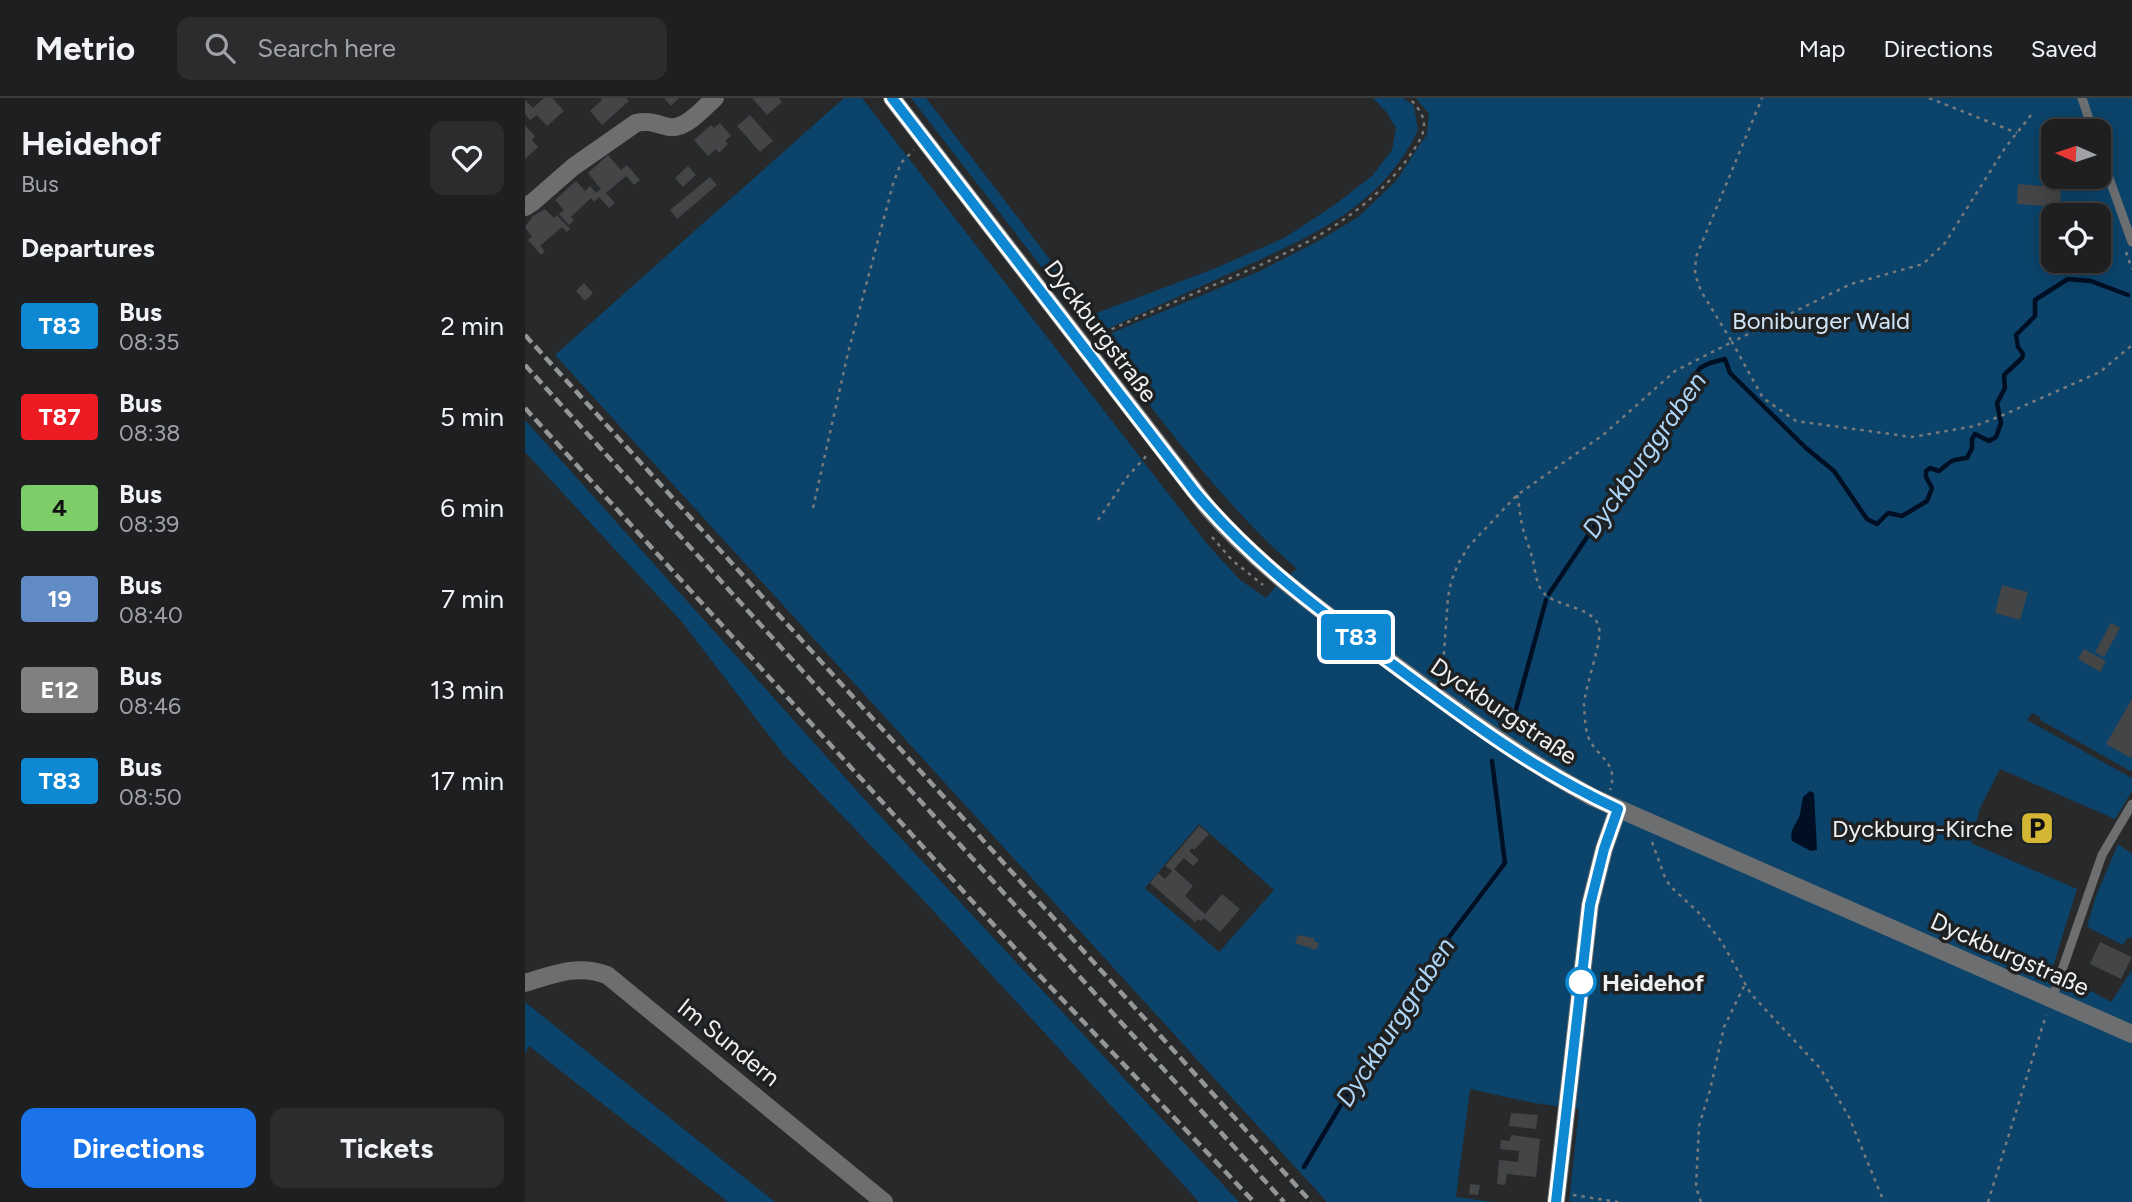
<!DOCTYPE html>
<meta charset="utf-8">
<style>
body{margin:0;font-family:Figtree,sans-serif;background:#2a2c2d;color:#f1f3f6;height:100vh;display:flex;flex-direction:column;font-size:26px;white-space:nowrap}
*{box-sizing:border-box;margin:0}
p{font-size:23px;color:#a0a2a5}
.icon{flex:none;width:38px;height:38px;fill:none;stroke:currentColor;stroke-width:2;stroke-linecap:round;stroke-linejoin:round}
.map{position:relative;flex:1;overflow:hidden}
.details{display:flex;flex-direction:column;background:#1d1f20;width:525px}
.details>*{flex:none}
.badge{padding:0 14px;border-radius:5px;font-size:24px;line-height:46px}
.needle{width:46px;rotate:273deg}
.buttons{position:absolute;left:1516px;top:21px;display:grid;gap:14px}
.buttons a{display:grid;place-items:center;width:70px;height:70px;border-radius:14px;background:#1d1f20;box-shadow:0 4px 18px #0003,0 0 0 2px #3b3d3e;font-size:35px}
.map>.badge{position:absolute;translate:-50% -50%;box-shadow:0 0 0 4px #fff}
h2{padding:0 21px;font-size:26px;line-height:63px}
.round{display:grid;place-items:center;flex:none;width:74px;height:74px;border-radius:14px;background:#2a2c2d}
.summary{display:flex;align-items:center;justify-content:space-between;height:119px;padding:0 21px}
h1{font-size:33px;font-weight:700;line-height:52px}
.cta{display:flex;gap:14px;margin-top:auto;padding:14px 21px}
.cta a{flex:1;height:80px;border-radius:14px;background:#1a73e8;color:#fff;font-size:28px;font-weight:700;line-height:80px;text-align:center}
.cta a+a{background:#2a2c2d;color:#f1f3f6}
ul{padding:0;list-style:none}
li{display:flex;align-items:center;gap:21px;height:91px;padding:0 21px}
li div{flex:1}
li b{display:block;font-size:26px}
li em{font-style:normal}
li .badge{min-width:77px;font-weight:700;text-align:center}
header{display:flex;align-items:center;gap:42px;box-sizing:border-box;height:98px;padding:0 35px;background:#1d1f20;border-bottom:2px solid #3b3d3e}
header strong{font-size:33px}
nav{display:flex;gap:38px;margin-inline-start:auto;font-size:24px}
.search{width:490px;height:63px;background:#2a2c2d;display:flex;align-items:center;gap:18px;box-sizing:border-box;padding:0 24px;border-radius:14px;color:#a0a2a5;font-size:26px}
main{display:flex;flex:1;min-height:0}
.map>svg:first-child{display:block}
.green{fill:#0b436a;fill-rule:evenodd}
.water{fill:#000f23}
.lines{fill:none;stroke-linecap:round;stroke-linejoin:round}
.stream{stroke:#000f23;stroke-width:4.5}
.building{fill:#434547}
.path{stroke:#787a7c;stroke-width:2.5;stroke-dasharray:3.5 5;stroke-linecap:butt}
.service{stroke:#6d6e6f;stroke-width:9}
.minor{stroke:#6d6e6f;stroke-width:18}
.tertiary{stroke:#6d6e6f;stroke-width:18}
.rail{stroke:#949697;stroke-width:4.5;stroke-dasharray:10 5;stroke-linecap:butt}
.line-casing{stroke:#fff;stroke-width:16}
.line{stroke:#0e88d3;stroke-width:10}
.stop-dot{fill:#fff;stroke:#0e88d3;stroke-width:3.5}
.labels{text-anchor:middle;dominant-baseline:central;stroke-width:7;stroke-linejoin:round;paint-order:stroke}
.park-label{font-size:24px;fill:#d0e4f6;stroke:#1e2022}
.street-label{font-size:24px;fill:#eff0f1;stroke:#1e2022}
.poi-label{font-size:24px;fill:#eff0f1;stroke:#1e2022;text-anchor:end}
.stop-label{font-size:24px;font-weight:bold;fill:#eff0f1;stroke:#1e2022;text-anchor:start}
.water-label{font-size:26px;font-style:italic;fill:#add5f7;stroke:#1e2022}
</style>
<header>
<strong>Metrio</strong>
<div class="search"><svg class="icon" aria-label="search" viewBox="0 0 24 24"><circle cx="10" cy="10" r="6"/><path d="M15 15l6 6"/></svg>Search here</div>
<nav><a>Map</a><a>Directions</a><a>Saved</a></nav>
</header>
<main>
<section class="details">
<div class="summary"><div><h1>Heidehof</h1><p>Bus</p></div><a class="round"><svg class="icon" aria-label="heart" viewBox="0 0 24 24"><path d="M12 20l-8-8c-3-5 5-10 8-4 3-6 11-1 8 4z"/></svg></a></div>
<h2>Departures</h2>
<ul>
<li><span class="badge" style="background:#0e88d3;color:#fff">T83</span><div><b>Bus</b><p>08:35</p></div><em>2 min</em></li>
<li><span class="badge" style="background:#ed1c24;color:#fff">T87</span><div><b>Bus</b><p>08:38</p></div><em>5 min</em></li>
<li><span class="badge" style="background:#7dce69;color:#111">4</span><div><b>Bus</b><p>08:39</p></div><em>6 min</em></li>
<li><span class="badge" style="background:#608bc4;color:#fff">19</span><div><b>Bus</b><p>08:40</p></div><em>7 min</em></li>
<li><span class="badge" style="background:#808080;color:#fff">E12</span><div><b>Bus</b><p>08:46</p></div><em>13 min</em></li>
<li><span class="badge" style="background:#0e88d3;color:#fff">T83</span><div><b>Bus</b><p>08:50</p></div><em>17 min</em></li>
</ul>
<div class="cta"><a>Directions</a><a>Tickets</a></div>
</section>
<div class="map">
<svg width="1607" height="1104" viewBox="0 0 1607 1104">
<rect width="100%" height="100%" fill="#27292b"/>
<!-- green -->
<path class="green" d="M319,0H337L683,447L715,482L741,500L754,484L772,471C695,404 636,320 572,241L735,173L795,142L833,119L871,83L902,36L904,16L891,0H1607V674L1515,622L1516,620L1507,615L1502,622L1607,680V693L1590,721L1475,671L1455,710L1446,745L1552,791L1527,872L1586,904L1607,872V1104H1044L1054,1011L1009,1005L945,991L931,1099L968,1104H802L30,257ZM1528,33H1573V79H1528ZM1528,117H1573V163H1528ZM674,726L749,792L694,854L620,790Z
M386,0H401L553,198L569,216L691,170L759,140L808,108L847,78L867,52L871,30L862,15L848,0H878L889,8L893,32C856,112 776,143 701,177C657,197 613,217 569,237Z
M0,322L333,694L714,1104H674L401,805L259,657L157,524L0,354Z
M1593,746L1607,756V841L1603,839L1598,847L1562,829L1571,798Z
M0,904L250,1104H203L4,948L0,956Z"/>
<!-- water -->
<path class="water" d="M1285,693L1289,695L1292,752L1286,753L1267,743C1264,730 1272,727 1275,716C1276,710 1277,704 1278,699Z"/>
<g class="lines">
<!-- stream -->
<path class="stream" d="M1024,496L1175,270L1185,265L1200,261L1205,275L1281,350L1309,373L1342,421L1352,426L1363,415L1377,418L1402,403L1407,390L1401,379V373L1405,370L1414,373C1427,363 1424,362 1442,360L1447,350V341L1450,336L1464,343L1471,339L1476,325L1472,305L1480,290L1479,277L1497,260L1498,256L1493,249L1491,237L1510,218V202L1543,181L1566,183L1603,197
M987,626L1021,502
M779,1069L884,892L980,765L967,663"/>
</g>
<!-- building -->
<path class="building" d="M19,0H27L39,13L22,28L12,17L5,22L0,16V2L8,10Z
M75,0H101L104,3L77,27L65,13L77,2Z
M139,0H154L146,8Z
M227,0H254L257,4L242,17Z
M225,17L248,43L235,54L212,28Z
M195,25L206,38L200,43L203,46L194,55L191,51L183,58L169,42L186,27L189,30Z
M0,28L8,36L10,39L7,42L13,49L0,61Z
M83,57L96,72L102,67L115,82L109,87L101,78L81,95L90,105L84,110L74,99L69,104L66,100L46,119L49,122L44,127L34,116L39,112L30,102L51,83L60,93L65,88L71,95L76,91L63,75Z
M163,68L171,77L158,89L150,80Z
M1518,68H1528V79H1537L1535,109L1492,106L1493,86L1517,88Z
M185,79L192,87L152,121L145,112Z
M20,111L29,120L32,117L45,131L42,134L37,129L15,148L20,153L16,157L3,142L7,139L0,129L8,118Z
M59,185L68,195L60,203L51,193Z
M1477,487L1503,494L1495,522L1470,515Z
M1586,525L1595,530L1579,559L1570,554Z
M1559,551L1581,563L1575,574L1553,561Z
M1607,601V657L1606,660L1581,646Z
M674,728L684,736L669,752L667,750L664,753L674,762L668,768L659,760L649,771L668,788L660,798L680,816L697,796L715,811L695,834L679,820L676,823L674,821L670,824L625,785L633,775L640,781L647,773L640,768Z
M773,837L789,840V843L794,845L791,852L770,845Z
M1575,844L1607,859L1596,881L1565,866Z
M986,1015L1013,1017L1011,1031L984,1028Z
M986,1037L1015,1041L1011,1079L982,1076L980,1087L972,1086L974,1062L993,1064L994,1053L975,1051L976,1042L985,1043Z
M945,1086L955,1087L953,1097L944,1096Z"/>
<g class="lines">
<!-- path -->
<path class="path" d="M1404,0L1492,35
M1506,17L1480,50L1420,145L1398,166L1326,186L1207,244L1238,300L1271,323L1387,339L1450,328L1478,317L1575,274L1607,247
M1580,30L1586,46
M1601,154L1607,171
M571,238C610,221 649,204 689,187C760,157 836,125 883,60C901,35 907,23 884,0
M992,397C995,409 995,422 999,434C1001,442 1005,451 1007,459C1011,472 1010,489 1022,498C1037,509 1064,509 1073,526C1080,540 1059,588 1059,609C1060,619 1060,632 1064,641C1074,661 1094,665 1085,692
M288,410L323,255L368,86L376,65L389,52
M573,422L603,378L623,356
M687,439L707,462L738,487
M917,582L923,499L926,484L933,466L944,448L992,397L1078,337L1150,273L1207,244L1176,193L1170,176L1171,159L1237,0
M1127,744L1139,777L1145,788L1173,814L1196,843L1226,896L1295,970L1324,1019L1359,1104
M1048,1097L1093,1104
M1176,1104L1171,1089L1174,1028L1185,992L1199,929L1220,886
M1463,1104L1521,917"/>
<!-- service -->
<path class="service" d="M1557,0L1568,33
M1573,49L1607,144
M1527,901L1577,757L1607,706"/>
<!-- minor -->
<path class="minor" d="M0,109L8,104L48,69L111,25C124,22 131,26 144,29C161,32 178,10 190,0
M0,885C29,876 52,866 82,877L359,1104
M1031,1104L1065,807L1079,751L1093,711"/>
<!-- tertiary -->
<path class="tertiary" d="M367,0L683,410C736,470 799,515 863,562C929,611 994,659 1067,699L1607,936"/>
<!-- rail -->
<path class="rail" d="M0,237L786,1104
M0,267L759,1104
M0,310L516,879L729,1104"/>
</g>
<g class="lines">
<!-- line casing -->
<g class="line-casing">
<path id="line" d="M367,0L670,394C728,464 797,514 870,568C941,621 1012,674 1093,711L1079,751L1065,807L1031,1104"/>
</g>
<!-- line -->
<use href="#line" class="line"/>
</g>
<!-- icons -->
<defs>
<g id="parking-square" transform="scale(1.75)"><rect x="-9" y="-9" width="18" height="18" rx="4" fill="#d4b635" stroke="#1e2022"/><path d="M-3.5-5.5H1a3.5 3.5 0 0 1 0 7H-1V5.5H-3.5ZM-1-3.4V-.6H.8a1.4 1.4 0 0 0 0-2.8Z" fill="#111"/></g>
</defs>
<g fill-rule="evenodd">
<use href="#parking-square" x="1512" y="730"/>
</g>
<!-- markers -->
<circle class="stop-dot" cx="1056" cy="884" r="14"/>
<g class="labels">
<!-- park labels -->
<g class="park-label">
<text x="1296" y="222">Boniburger Wald</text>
</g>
<!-- street labels -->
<g class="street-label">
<text transform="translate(576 233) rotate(53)">Dyckburgstraße</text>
<text transform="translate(979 613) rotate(34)">Dyckburgstraße</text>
<text transform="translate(1485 856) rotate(24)">Dyckburgstraße</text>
<text transform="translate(204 944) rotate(39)">Im Sundern</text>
</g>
<!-- poi labels -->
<g class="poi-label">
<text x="1488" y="730">Dyckburg-Kirche</text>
</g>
<!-- stop labels -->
<g class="stop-label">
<text x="1077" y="884">Heidehof</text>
</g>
<!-- water labels -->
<g class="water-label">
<text transform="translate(1119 357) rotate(-55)">Dyckburggraben</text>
<text transform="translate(870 924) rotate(-57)">Dyckburggraben</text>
</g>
</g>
</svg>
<div class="buttons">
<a><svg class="needle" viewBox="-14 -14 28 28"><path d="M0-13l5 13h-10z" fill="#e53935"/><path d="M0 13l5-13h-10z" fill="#a0a2a5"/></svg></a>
<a><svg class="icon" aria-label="locate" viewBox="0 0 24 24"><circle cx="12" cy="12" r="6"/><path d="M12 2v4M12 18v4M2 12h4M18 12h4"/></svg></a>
</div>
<b class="badge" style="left:831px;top:539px;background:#0e88d3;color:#fff">T83</b>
</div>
</main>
